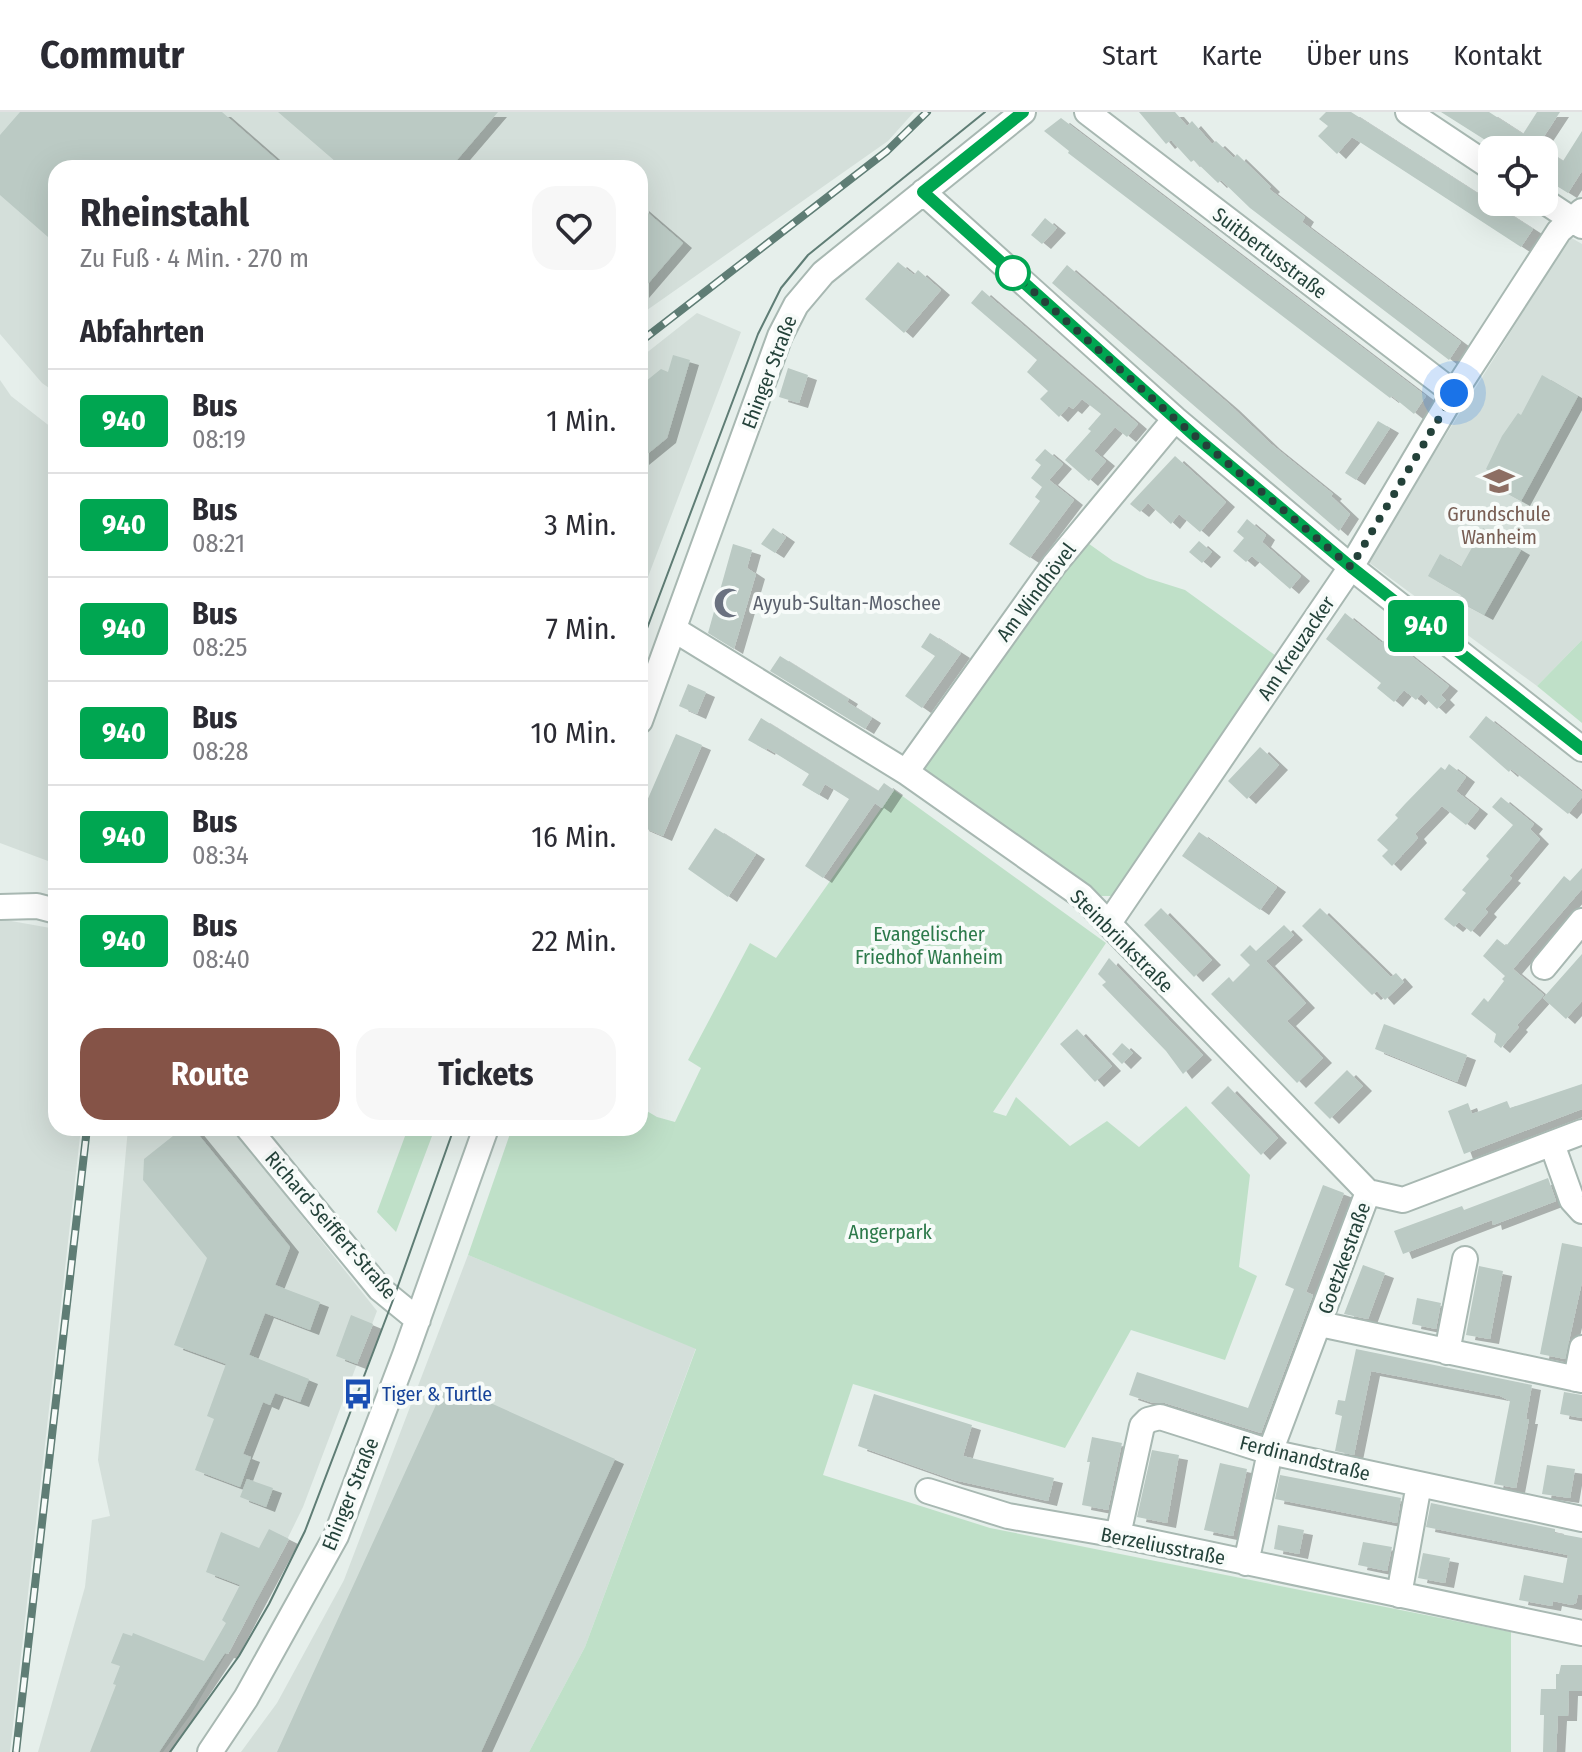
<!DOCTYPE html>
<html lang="de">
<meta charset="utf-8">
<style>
body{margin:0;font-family:"Fira Sans Condensed",sans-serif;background:#f7f7f7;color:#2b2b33;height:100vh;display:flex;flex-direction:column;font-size:30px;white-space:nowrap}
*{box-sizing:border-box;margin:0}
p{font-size:26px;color:#7c7c81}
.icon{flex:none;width:44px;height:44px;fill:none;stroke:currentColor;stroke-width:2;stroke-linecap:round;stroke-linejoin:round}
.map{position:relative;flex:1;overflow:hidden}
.panel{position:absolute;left:48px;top:48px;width:600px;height:976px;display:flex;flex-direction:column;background:#fff;border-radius:24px;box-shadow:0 8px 32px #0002}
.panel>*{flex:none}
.badge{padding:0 16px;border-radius:6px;font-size:28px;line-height:52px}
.buttons{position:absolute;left:1478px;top:24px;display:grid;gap:16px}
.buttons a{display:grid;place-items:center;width:80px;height:80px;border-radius:16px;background:#fff;box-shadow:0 8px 32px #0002;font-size:40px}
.you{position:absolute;width:40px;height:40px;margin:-20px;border:6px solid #fff;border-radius:50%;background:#1a73e8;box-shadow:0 0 0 12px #1a73e833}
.map>.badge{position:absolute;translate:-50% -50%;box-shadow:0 0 0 4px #fff}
h2{padding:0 32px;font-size:30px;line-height:72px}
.round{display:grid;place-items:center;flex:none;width:84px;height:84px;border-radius:24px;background:#f7f7f7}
.summary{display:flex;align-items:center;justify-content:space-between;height:136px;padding:0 32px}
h1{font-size:38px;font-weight:700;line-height:60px}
.cta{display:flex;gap:16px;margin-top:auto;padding:16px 32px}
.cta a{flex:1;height:92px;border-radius:24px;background:#855347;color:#fff;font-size:32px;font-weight:700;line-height:92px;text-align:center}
.cta a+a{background:#f7f7f7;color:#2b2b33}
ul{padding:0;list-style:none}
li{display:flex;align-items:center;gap:24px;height:104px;padding:0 32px;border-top:2px solid #e1e1e2}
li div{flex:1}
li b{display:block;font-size:30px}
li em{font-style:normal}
li .badge{min-width:88px;font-weight:700;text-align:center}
header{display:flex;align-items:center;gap:48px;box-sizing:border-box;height:112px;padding:0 40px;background:#fff;border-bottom:2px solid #e1e1e2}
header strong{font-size:38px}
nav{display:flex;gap:44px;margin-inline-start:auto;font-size:28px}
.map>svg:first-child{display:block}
.built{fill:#d4dfda}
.green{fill:#bfe0c8}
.building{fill:#bbcac4;filter:url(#shadow)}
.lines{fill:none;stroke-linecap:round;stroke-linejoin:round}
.minor-casing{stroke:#a8b8b2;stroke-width:28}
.minor{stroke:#fff;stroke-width:24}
.tram{stroke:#5f7d75;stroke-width:2}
.rail-casing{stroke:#5f7d75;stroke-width:8}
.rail{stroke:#f7fbf9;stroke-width:5;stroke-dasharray:15;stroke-linecap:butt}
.line-casing{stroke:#fff;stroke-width:18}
.line{stroke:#00a651;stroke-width:12}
.walk{stroke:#24423a;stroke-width:8;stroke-dasharray:0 14.4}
.stop-dot{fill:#fff;stroke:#00a651;stroke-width:4}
.labels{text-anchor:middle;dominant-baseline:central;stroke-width:8;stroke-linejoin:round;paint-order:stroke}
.street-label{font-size:20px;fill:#24423a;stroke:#f7fbf9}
.education-label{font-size:20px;fill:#785e54;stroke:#f7fbf9}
.worship-label{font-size:20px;fill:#5b616d;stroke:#f7fbf9;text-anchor:start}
.park-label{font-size:20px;fill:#2d7a4b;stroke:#f7fbf9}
.transit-label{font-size:20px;fill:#164399;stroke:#f7fbf9;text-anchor:start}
</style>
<header>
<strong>Commutr</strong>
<nav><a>Start</a><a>Karte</a><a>Über uns</a><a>Kontakt</a></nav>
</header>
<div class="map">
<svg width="1582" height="1640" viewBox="0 0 1582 1640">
<defs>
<filter id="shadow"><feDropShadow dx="9" dy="5" stdDeviation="0" flood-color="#0004"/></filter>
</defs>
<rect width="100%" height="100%" fill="#e6efeb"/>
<!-- built -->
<path class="built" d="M0,0H914L888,29L640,203V56H56V281L42,271L0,222Z
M1570,125L1582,132V528L1537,574L1367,449Z
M697,201L741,220L640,486V246Z
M0,268L11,284L56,319V752L0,731Z
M0,807L56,817V1016H81L10,1640H0Z
M128,1016H232L377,1199L303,1395L257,1489L191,1602L163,1640H38L85,1475L92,1408L110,1404L98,1348Z
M468,1143L696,1236L585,1535L529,1640H241L277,1591L344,1468Z"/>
<!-- green -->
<path class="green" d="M1085,429L1113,449L1147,466L1185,478L1279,546L1114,784H1098L917,657Z
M1582,528V611L1537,574Z
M894,678L1106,831L993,1000L1006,1004L1016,985L1070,1034L1107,1009L1139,1035L1186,994L1250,1063L1239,1155L1257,1164L1225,1248L1131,1218L1065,1336L853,1272L823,1363L990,1416L1511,1520V1640H529L585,1535L696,1237L468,1143L512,1016H640V995L657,1005L675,1010L701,956L688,948L750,831L776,846Z
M408,1016H435L396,1120L377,1100Z"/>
<!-- building -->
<path class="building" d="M20,0H222L286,56H56V132L0,83V23Z
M278,0H498L450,56H343Z
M1139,0H1175L1187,14L1192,9L1212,32L1216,29L1234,46L1237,42L1271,75L1269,77L1305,105L1302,110L1461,230L1449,248L1250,96L1221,68L1218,71L1194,48L1191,50L1171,28L1166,32Z
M1326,0H1351L1533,117L1521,135L1352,25L1337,42L1318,24L1328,14L1319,7Z
M1441,0H1489L1523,22L1537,0H1560L1535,38H1501Z
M1061,6L1426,284L1414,302L1392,284L1390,286L1068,41L1069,39L1044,19Z
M1582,19V59L1568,81L1544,66V37L1563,49Z
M640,94L683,131L640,181Z
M1045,106L1057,116L1042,132L1031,123Z
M898,150L914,163L918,158L941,178L904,221L865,187Z
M1067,153L1230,293L1271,332L1333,382L1331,384L1350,402L1339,419L1052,171Z
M982,178L1138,312L1127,325L1115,315L1094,339L1106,349L1089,369L1065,348L1091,319L1088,317L1101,302L1082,287L1073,297L1069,294L1059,305L1040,287L1048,279L1027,260L1037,248L971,191Z
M673,243L690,248L667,326L640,348V274L661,257L668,260Z
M788,256L808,263L799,291L779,285Z
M1542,263L1578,284L1521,389L1492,373L1497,364L1486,357L1502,324L1518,301L1521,303Z
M1378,309L1390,316L1356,368L1345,361Z
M1045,337L1063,352L1049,368L1074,388L1030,446L1009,432L1040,389L1035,385L1042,375L1031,366L1041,353L1035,348Z
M1175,344L1226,390L1200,420L1179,402L1171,412L1148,391L1140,400L1130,392Z
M1247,407L1266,423L1262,430L1301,464L1290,477L1252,444L1246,450L1233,439L1244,426L1237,420Z
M773,416L786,425L775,441L761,432Z
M1483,416L1521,438L1484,503L1458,489L1461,483L1428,464L1440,442L1461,455Z
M1199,429L1212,440L1202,451L1189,440Z
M733,432L752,438L747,456L756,462L734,537L708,521Z
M1345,501L1382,531L1387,525L1390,527L1449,574L1441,583L1446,588L1437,597L1421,582L1416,588L1404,578L1394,590L1377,576L1381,571L1326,527Z
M930,521L961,541L922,596L905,584L935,544L921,535Z
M780,544L849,587L847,590L872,606L865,617L770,559Z
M688,572L706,580L697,602L679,594Z
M1486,604L1582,680V685L1568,702L1511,657L1509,660L1469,625Z
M761,606L878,679L884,671L894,678L882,696L875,691L823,766L805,754L849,687L825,672L819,683L802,673L809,662L767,636L766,638L748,628Z
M676,622L702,633L663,724L640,714V705Z
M1260,635L1279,653L1247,687L1228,669Z
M1449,652L1466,665L1456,679L1479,697L1466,713L1442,694L1415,722L1418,726L1392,754L1382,744L1388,738L1377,728L1398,706L1395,703L1405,692L1441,655L1445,658Z
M1501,685L1534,712L1530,717L1540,727L1509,764L1512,766L1485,797L1488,800L1471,820L1459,810L1454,815L1444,807L1466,781L1462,778L1489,747L1486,744L1513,713L1492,695Z
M715,716L756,742L728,785L688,757Z
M1199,720L1277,775L1260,798L1182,744Z
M1582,756V777L1513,857L1544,883L1517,913L1519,915L1501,936L1494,930L1496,922L1471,902L1484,886L1488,890L1504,869L1502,867L1505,864L1483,844L1497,827L1506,834L1564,764L1570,769Z
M1161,796L1212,848L1194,865L1144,813Z
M1320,796L1391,865L1396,861L1404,870L1385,888L1377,879L1372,883L1302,814Z
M1284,813L1294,823L1266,849L1306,891L1287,909L1323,946L1297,971L1211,882L1229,865L1233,870L1250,853L1240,843L1250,833L1256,839Z
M1582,842V889L1566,907L1543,886Z
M1109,846L1203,943L1183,962L1166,939L1102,873L1106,870L1098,862Z
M1384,912L1467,943L1457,970L1375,937Z
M1077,917L1112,954L1095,970L1060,932Z
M1122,931L1133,941L1122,952L1112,942Z
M1347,958L1363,974L1330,1007L1314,991Z
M1582,972V997L1464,1042L1448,999L1468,991L1472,1002L1507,989L1510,996Z
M1228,974L1278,1026L1261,1043L1211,991Z
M183,1016H193L290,1135L275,1173L320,1190L310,1218L265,1201L249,1243L309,1267L300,1290L275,1281L270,1293L263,1290L243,1342L251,1345L240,1375L195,1358L214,1307L207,1304L226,1252L174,1233L207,1146L143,1068L144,1047Z
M1548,1066L1556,1089L1493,1113L1492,1108L1403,1142L1394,1119L1462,1094L1464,1098Z
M1323,1073L1344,1081L1306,1180L1313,1183L1261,1321L1165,1291H1153L1129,1283L1137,1260L1248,1296L1294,1177L1285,1173Z
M1562,1131L1582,1135V1170L1565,1247L1540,1242Z
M1363,1153L1385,1161L1368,1207L1344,1202Z
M1479,1154L1503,1159L1490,1227L1466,1223Z
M1417,1186L1441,1191L1436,1217L1412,1212Z
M351,1203L373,1212L357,1252L336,1244Z
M1356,1237L1532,1273L1526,1307H1529L1516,1376L1494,1372L1510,1289L1500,1284L1371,1259L1354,1343L1335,1339L1342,1304L1335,1302L1338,1288L1345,1289Z
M446,1271L615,1347L481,1640H277Z
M1564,1280L1582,1283V1306L1560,1302Z
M874,1282L972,1313L963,1344L1054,1366L1048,1389L954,1368L858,1334Z
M1092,1325L1122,1331L1108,1398L1082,1393L1090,1350H1087Z
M1152,1338L1179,1343L1167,1411L1137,1405Z
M1220,1351L1247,1357L1233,1424L1204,1418Z
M1547,1353L1575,1357L1570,1386L1542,1382Z
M1280,1363L1401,1386L1397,1411L1275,1387Z
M247,1367L273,1376L266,1395L240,1385Z
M1431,1391L1555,1417V1421L1582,1426V1483L1578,1482L1576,1491L1572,1493L1553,1489L1552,1494L1519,1488L1524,1463L1563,1471L1568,1443L1426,1415Z
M1278,1413L1304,1418L1299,1442L1274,1437Z
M269,1417L289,1427L228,1542L225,1541L159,1640H90L116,1573L113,1572L120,1554L111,1551L123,1521L132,1524L133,1521L204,1549L226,1511L222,1508L240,1473L206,1460L221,1420L259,1436Z
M1363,1430L1392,1435L1387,1459L1358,1453Z
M1423,1441L1450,1446L1445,1471L1418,1466Z
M1561,1553H1582V1579H1569L1568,1604H1558L1556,1640H1543L1544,1603H1540L1541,1577H1556V1562H1559Z"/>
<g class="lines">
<!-- minor casing -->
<g class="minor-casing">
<path id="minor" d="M1087,0L1454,281
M1408,0L1492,56
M923,80L1175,307L1351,455L1582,637
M1544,89L1582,114
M675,518L906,660L1082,784L1368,1080L1403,1088L1582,1020
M640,609L780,224L796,193L823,161L1023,0
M906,660L1054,453L1175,307
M0,795L37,794L56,799
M1109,811L1351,455L1454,281L1559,119L1582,99
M1544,855L1582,809
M248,1016L380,1177L418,1208
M1552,1032L1572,1088L1582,1099
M1320,1212L1582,1268
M1447,1240L1465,1147
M1576,1267L1582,1236
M928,1379L1008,1404L1118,1423L1582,1521
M1118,1423L1142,1314L1148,1308L1160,1305L1270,1340L1582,1407
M1246,1451L1270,1340L1368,1080
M1399,1483L1419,1372
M210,1640L246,1586L336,1424L405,1243L486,1016"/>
</g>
<!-- minor -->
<use href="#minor" class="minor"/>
<!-- tram -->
<path class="tram" d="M640,535L758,222L781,176L808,143L985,0
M170,1640L239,1544L269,1492L305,1419L393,1188L454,1016"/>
<!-- rail casing -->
<g class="rail-casing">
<path id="rail" d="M640,230L887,39L927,0
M16,1640L87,1016"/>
</g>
<!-- rail -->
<use href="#rail" class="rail"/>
</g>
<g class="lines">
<!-- line casing -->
<g class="line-casing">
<path id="line" d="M1023,0L923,80L1197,326L1351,455L1582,637"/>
</g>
<!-- line -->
<use href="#line" class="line"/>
<!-- walk -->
<path class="walk" d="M1013,161L1175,307L1351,455L1454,281"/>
</g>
<!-- icons -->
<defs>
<g id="school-bare" transform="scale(2.4)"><path d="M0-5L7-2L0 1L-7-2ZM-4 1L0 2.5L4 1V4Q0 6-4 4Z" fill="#8d6e63" stroke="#f7fbf9" stroke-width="2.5" paint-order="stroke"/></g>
<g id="mosque-bare" transform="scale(2.4)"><path d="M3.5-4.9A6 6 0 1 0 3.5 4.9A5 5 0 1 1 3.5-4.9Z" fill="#6b7280" stroke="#f7fbf9" stroke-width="2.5" paint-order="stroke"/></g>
<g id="bus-bare" transform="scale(2.4)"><path d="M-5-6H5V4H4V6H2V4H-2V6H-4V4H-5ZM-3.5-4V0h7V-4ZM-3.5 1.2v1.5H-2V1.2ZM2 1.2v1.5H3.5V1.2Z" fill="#1a4fb4" stroke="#f7fbf9" stroke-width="2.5" paint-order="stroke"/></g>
</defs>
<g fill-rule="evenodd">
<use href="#school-bare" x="1499" y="369"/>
<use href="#mosque-bare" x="729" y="491"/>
<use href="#bus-bare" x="358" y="1282"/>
</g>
<!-- markers -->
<circle class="stop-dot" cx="1013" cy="161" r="16"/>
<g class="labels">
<!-- street labels -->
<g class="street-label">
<text transform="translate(1270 141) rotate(37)">Suitbertusstraße</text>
<text transform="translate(769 260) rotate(-69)">Ehinger Straße</text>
<text transform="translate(1036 480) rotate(-53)">Am Windhövel</text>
<text transform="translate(1296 536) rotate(-56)">Am Kreuzacker</text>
<text transform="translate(1122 829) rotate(45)">Steinbrinkstraße</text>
<text transform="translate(331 1113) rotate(49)">Richard-Seiffert-Straße</text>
<text transform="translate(1344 1146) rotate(-70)">Goetzkestraße</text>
<text transform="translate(1305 1346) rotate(14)">Ferdinandstraße</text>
<text transform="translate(350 1382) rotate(-68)">Ehinger Straße</text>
<text transform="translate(1163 1434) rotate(11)">Berzeliusstraße</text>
</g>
<!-- education labels -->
<g class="education-label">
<text x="1499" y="402">Grundschule<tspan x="1499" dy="23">Wanheim</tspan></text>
</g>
<!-- worship labels -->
<g class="worship-label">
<text x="753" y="491">Ayyub-Sultan-Moschee</text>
</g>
<!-- park labels -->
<g class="park-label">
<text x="929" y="822">Evangelischer<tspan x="929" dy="23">Friedhof Wanheim</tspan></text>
<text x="890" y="1120">Angerpark</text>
</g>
<!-- transit labels -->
<g class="transit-label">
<text x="382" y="1282">Tiger &amp; Turtle</text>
</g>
</g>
</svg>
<div class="buttons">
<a><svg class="icon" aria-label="locate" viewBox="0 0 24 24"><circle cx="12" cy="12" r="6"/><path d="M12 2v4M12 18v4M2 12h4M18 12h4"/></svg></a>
</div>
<div class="you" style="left:1454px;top:281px"></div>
<b class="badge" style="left:1426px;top:514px;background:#00a651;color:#fff">940</b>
<section class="panel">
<div class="summary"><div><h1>Rheinstahl</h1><p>Zu Fuß · 4 Min. · 270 m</p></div><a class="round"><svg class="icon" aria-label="heart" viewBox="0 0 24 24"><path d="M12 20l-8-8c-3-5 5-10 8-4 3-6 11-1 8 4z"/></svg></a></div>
<h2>Abfahrten</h2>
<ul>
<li><span class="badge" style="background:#00a651;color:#fff">940</span><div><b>Bus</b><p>08:19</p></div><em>1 Min.</em></li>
<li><span class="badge" style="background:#00a651;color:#fff">940</span><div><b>Bus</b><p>08:21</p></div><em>3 Min.</em></li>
<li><span class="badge" style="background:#00a651;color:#fff">940</span><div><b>Bus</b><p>08:25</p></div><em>7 Min.</em></li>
<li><span class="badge" style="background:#00a651;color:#fff">940</span><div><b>Bus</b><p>08:28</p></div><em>10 Min.</em></li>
<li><span class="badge" style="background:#00a651;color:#fff">940</span><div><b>Bus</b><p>08:34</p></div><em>16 Min.</em></li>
<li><span class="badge" style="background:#00a651;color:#fff">940</span><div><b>Bus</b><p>08:40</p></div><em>22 Min.</em></li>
</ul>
<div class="cta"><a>Route</a><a>Tickets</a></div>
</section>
</div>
